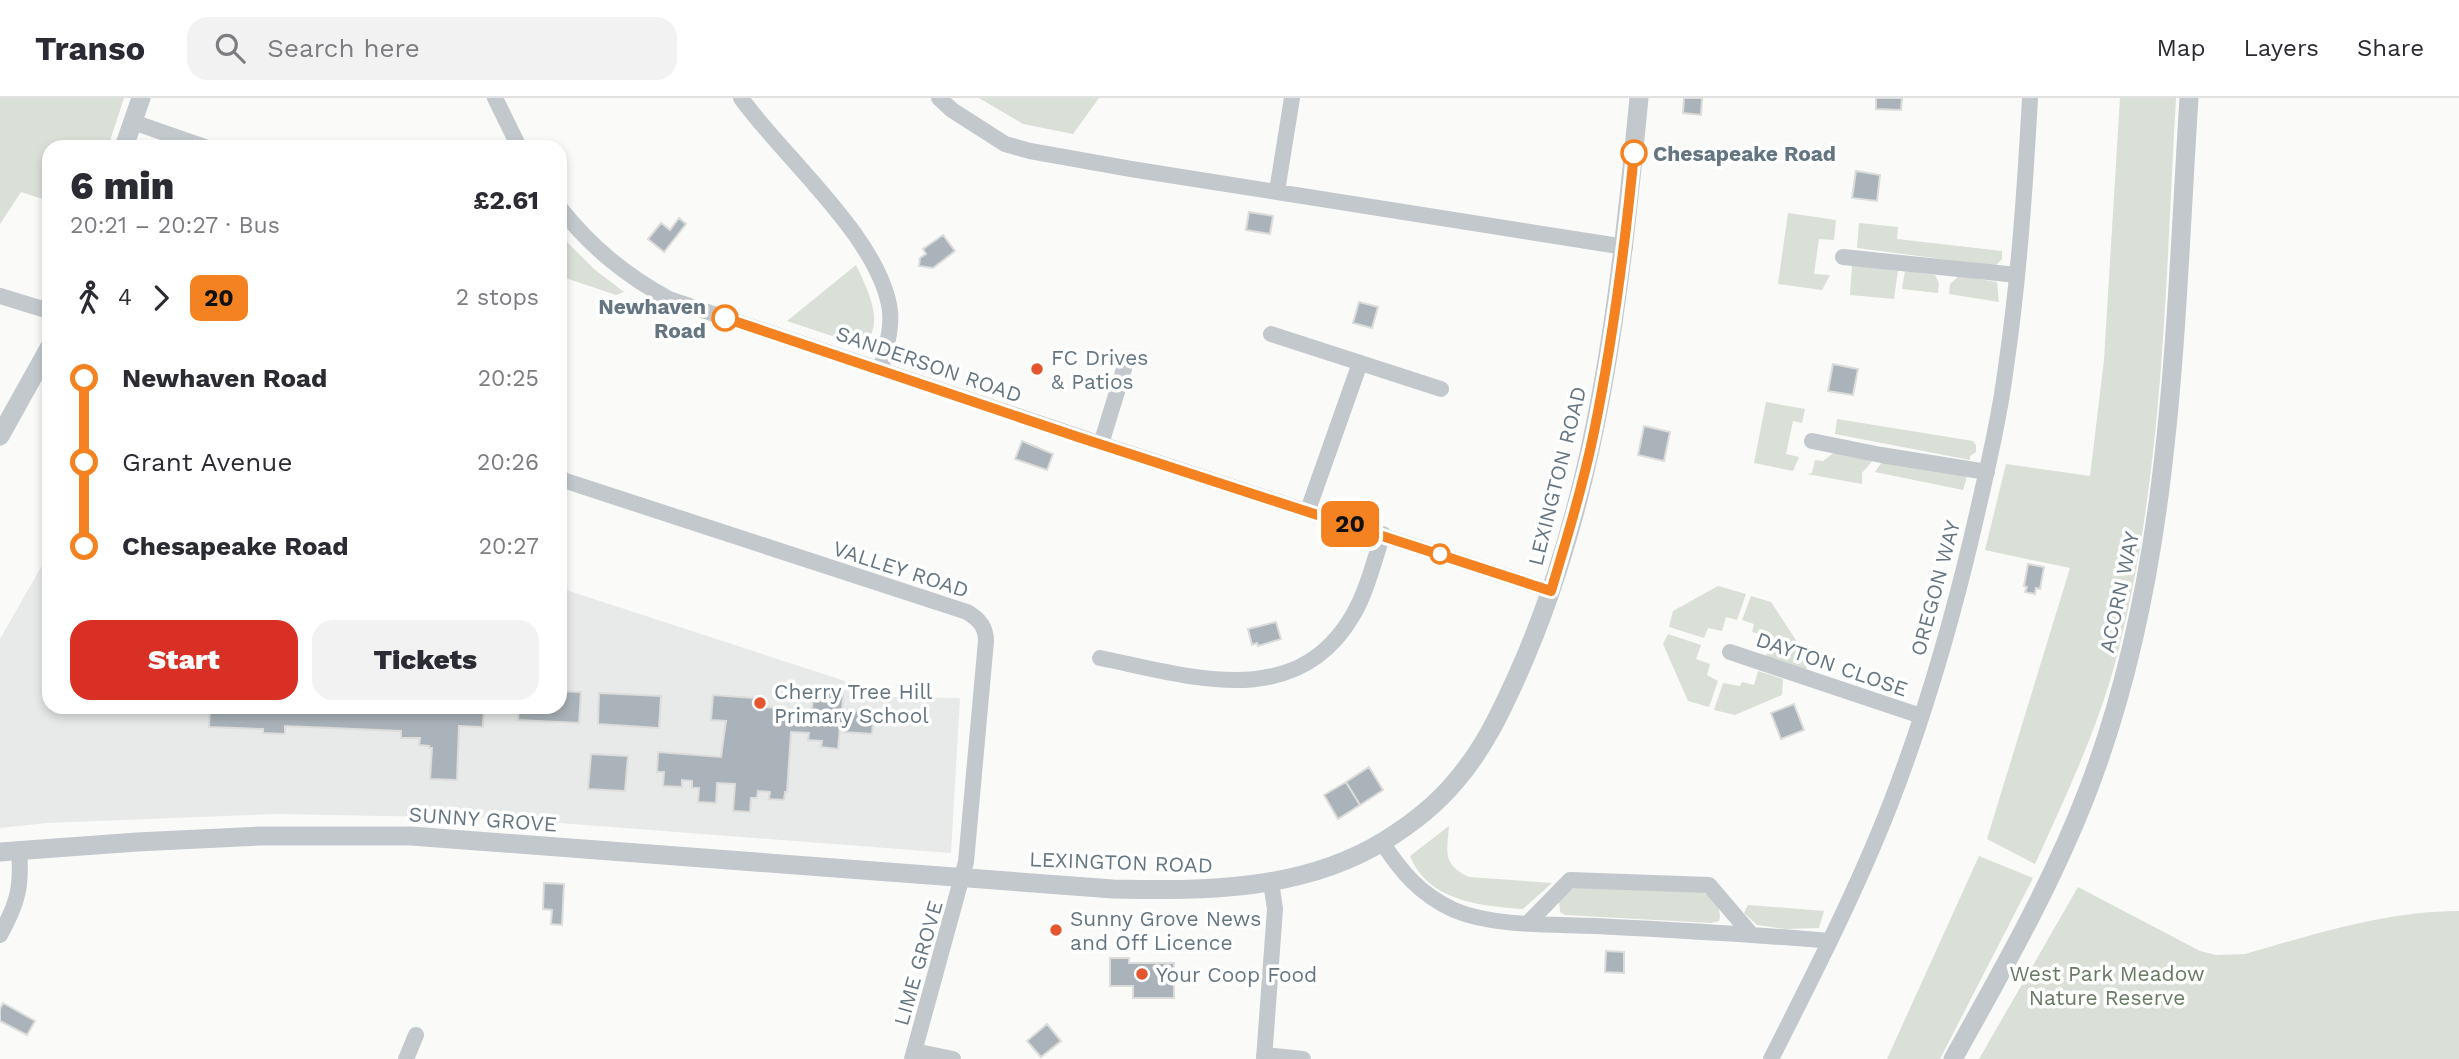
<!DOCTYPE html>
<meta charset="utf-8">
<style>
body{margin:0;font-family:"Work Sans",sans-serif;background:#f2f2f3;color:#2b2b33;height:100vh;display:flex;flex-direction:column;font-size:26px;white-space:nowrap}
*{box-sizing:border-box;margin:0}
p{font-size:23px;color:#7c7c81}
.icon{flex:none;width:38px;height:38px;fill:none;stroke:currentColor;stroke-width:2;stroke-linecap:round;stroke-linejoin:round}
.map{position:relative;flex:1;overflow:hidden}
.panel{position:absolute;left:42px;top:42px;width:525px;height:574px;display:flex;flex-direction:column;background:#fff;border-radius:21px;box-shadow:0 4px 10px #0003}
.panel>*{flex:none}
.badge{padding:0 14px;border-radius:10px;font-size:24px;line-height:46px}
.map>.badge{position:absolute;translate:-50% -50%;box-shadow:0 0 0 4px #fff}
.legs{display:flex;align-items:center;gap:10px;height:77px;padding:0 28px;font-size:23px}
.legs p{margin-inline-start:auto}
.headline{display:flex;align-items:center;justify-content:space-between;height:119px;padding:0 28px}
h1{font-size:38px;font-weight:800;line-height:52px}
.cta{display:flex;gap:14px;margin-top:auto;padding:14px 28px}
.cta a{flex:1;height:80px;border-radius:21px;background:#d93025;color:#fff;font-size:28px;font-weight:800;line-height:80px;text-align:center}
.cta a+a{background:#f2f2f3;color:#2b2b33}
ul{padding:0 28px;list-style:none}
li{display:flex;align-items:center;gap:24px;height:84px;font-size:26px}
li i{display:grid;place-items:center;width:10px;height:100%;margin:0 9px;background:currentColor}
li i::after{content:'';width:18px;height:18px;margin:-9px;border:5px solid;border-radius:50%;background:#fff}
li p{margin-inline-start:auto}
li:first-child i{background:linear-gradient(#0000 50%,currentColor 0)}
li:last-child i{background:linear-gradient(currentColor 50%,#0000 0)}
header{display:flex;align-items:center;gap:42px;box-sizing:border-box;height:98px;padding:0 35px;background:#fff;border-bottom:2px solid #e1e1e2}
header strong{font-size:33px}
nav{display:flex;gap:38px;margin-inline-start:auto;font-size:24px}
.search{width:490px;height:63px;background:#f2f2f3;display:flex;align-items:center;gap:18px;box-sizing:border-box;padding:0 24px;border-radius:21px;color:#7c7c81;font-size:26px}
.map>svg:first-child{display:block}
.built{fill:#e8e9e9}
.green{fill:#dadfd7}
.building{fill:#aab3b9;stroke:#dcdcda;stroke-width:2}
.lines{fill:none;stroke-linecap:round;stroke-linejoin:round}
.minor{stroke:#c3c8cc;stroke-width:16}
.tertiary{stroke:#c3c8cc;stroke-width:19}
.line-1-casing{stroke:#fff;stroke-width:16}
.line-1{stroke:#f58220;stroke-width:10}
.stop-1-dot{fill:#fff;stroke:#f58220;stroke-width:3.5}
.poi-dot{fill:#e4572e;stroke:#fff;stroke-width:2.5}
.labels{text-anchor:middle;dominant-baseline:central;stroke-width:7;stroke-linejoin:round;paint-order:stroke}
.stop-label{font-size:21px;font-weight:bold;fill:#657683;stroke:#fff;text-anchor:start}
.poi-label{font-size:21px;fill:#657683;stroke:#fff;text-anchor:start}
.street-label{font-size:21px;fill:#657683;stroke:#fff}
.park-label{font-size:21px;fill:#687a64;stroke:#fff}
</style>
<header>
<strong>Transo</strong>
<div class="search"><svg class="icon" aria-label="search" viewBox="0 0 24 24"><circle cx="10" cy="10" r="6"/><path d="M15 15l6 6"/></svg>Search here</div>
<nav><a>Map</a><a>Layers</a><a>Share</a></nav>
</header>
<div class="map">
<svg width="2459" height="961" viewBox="0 0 2459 961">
<rect width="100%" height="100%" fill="#fafaf8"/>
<!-- built -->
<path class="built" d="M49,455V609H560V490L894,599L960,600L951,755L494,720L276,716L47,725L0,730V541Z"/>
<!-- green -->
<path class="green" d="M0,0H124L108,49H49V103L21,94L0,126Z
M979,0H1099L1073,36L1023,26Z
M2120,0H2176C2165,190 2164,384 2114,569C2095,637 2064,702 2035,766L1987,741L2070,470L1985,452L2006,366L2090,378L2104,262Z
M1788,115L1836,122L1834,142L1819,141L1814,176L1830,177L1822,192L1778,186Z
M1859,125L1898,129L1897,141L2002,153V161L1995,168L1857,150Z
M560,137L594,171L624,194L616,197L560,178Z
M856,167C866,188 887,227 863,246L853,245L787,223Z
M1852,167L1898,172L1894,201L1850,197Z
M1905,173L1935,177L1939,185L1938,195L1902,191Z
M1959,178L1997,184L1999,204L1949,196L1950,186Z
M1766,304L1805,311L1802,325L1793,323L1786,356L1799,359L1793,373L1754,365Z
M1837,321L1973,343L1976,347V354L1970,358V362L1835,336Z
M1836,353L1874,361L1862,375V386L1807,376L1812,375L1815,362L1823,363Z
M1882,364L1962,377L1967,379L1963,392L1875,374Z
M1718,488L1746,496L1737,522L1726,519L1722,533L1708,530L1704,540L1669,529L1673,513Z
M1751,498L1771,504L1809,562L1806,572L1766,558L1770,544L1757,540L1759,536L1752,534L1754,526L1742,522Z
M1668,536L1701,547L1696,561L1710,566L1707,577L1718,583L1709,609L1688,603L1663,546Z
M1758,573L1783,581L1782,597L1735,617L1714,612L1723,585L1740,588L1742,584L1754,587Z
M1449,728C1447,755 1442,766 1469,779L1552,785L1523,811C1480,808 1428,803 1410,758Z
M1979,758L2033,780L1940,961H1887Z
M1578,787L1703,794C1713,801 1723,810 1719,823L1711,825L1565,817L1560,814L1559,802Z
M2078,789L2200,853L2216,857L2245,856C2315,836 2386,813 2459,813V961H1979Z
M1748,807L1824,813L1819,830L1786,831L1757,827L1744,815Z"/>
<!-- building -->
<path class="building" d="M1684,0H1702L1701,17L1683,15Z
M1876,0H1902L1901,12L1876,11Z
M1856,73L1880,77L1877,103L1852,100Z
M1249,114L1273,118L1270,136L1246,132Z
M679,120L686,126L664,154L648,141L661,125L670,132Z
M943,137L955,153L933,170L919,168L920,160L926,156L923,151Z
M1359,204L1378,209L1372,230L1353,225Z
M1833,266L1858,271L1853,297L1828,293Z
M1644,328L1670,334L1664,363L1638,357Z
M1022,343L1053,356L1047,372L1015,361Z
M2028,466L2044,469L2040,491L2036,490L2035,496L2025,494L2027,489L2024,488Z
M1276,524L1281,541L1258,548L1257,545L1252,547L1248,531Z
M560,593L581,594L579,625L518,622L519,609H560Z
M827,593L843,594L842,616L847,617V612L874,614L872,636L844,634L845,630L840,629L838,651L821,649L822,643L808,642L809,635L791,634L787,694H785L784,702L769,701L770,694L758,693L757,700H751L750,714L733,713L735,686L717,685L716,705L698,704L699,690H692V683L682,682V689L663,688L664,674H657L658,654L721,659L726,623L711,622L713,597L766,601L765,609L812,612L813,599L827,600Z
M599,595L661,598L659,630L598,626Z
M1794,606L1804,632L1781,641L1771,615Z
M210,609H484L483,629L459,628L457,682L430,681L432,650H429V648L419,647L420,640H401V633L285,628V636L263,635V631L209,629Z
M591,656L628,658L625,693L588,691Z
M1369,669L1383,692L1360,707L1346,684Z
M1346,684L1360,707L1338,721L1324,697Z
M544,785L564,786L562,827L551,826L552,812L543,811Z
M1606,853L1624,854V875L1605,874Z
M1110,860H1129V865H1174V900H1133V888H1110Z
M3,905L35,923L27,937L0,923V911Z
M1047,926L1061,943L1041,959L1027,943Z"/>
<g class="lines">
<!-- minor -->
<path class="minor" d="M495,0L519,49
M741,0C783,59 881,141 890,213C892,233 885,252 881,271
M939,0L952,12L1005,46L1030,53L1131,71L1625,149
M133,24L205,49
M1277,93L1292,0
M560,110C591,149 625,177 669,201L1101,346L1551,493
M1843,159L2017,177
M0,198L49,213
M1271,236L1441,291
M1812,343L1881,357L1987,374
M1101,346L1124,271
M560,381L967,514C979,521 986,529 986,543L966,764L912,961
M1308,412L1360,265
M1730,554L1921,618
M1100,560C1190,578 1296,615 1353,517C1367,493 1374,463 1383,436
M1382,744C1401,774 1421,797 1454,812C1494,829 1553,826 1596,828C1674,832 1752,836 1830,843
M1528,825L1570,782L1709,787L1750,835
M0,837C18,805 22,788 19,751
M914,953L953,961
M1264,957L1303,961
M406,961L416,937
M1264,961L1275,811L1271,784
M1771,961C1813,878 1856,794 1890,707C1925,617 1952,523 1974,429C1986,376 1999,323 2006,269C2019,180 2025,90 2030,0"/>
<!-- tertiary -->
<path class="tertiary" d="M124,49L141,0
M0,338L49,250
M0,754L137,744L260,738H411L1113,791C1205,793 1302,793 1384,743C1410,727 1435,708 1455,684C1483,652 1501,614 1518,576C1599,395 1620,195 1639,0
M1953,961C2002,873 2052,786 2088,692C2173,471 2174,233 2189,0"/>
</g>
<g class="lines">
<!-- line-1 casing -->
<g class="line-1-casing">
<path id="line-1" d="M725,220L1078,339L1551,493C1567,440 1583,387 1594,334C1613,241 1625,148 1634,55"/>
</g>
<!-- line-1 -->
<use href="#line-1" class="line-1"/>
</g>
<!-- markers -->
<g class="stop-1-dot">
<circle cx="1634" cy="55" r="12"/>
<circle cx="725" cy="220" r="12"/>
<circle cx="1440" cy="456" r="9"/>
</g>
<g class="poi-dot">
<circle cx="1037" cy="271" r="7"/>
<circle cx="760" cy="605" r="7"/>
<circle cx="1056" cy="832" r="7"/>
<circle cx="1142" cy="876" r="7"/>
</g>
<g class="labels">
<!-- stop labels -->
<g class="stop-label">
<text x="1653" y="55">Chesapeake Road</text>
<text x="706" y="208" text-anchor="end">Newhaven<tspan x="706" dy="24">Road</tspan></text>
</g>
<!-- poi labels -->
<g class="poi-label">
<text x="1051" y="259">FC Drives<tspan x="1051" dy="24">&amp; Patios</tspan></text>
<text x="774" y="593">Cherry Tree Hill<tspan x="774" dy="24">Primary School</tspan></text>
<text x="1070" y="820">Sunny Grove News<tspan x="1070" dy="24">and Off Licence</tspan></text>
<text x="1156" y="876">Your Coop Food</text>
</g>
<!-- street labels -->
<g class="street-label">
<text transform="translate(929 266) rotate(19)">SANDERSON ROAD</text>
<text transform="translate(1557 378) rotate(-76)">LEXINGTON ROAD</text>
<text transform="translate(901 471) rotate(18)">VALLEY ROAD</text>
<text transform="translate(1935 490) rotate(-75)">OREGON WAY</text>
<text transform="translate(2119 494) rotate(-78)">ACORN WAY</text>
<text transform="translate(1832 566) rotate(19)">DAYTON CLOSE</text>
<text transform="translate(483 721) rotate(4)">SUNNY GROVE</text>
<text transform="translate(1121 764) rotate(2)">LEXINGTON ROAD</text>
<text transform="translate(918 865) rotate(-74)">LIME GROVE</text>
</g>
<!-- park labels -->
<g class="park-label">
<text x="2107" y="875">West Park Meadow<tspan x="2107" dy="24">Nature Reserve</tspan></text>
</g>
</g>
</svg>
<b class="badge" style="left:1350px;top:426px;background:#f58220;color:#111">20</b>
<section class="panel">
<div class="headline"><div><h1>6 min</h1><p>20:21 – 20:27 · Bus</p></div><b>£2.61</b></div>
<div class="legs"><svg class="icon" aria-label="walk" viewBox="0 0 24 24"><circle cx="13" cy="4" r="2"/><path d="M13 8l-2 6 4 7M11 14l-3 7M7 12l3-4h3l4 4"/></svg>4<svg class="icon" aria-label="forward" viewBox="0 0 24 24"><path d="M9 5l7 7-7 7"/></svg><b class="badge" style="background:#f58220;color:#111">20</b><p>2 stops</p></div>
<ul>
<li><i style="color:#f58220"></i><b>Newhaven Road</b><p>20:25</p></li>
<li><i style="color:#f58220"></i><span>Grant Avenue</span><p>20:26</p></li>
<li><i style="color:#f58220"></i><b>Chesapeake Road</b><p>20:27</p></li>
</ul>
<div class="cta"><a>Start</a><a>Tickets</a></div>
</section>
</div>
